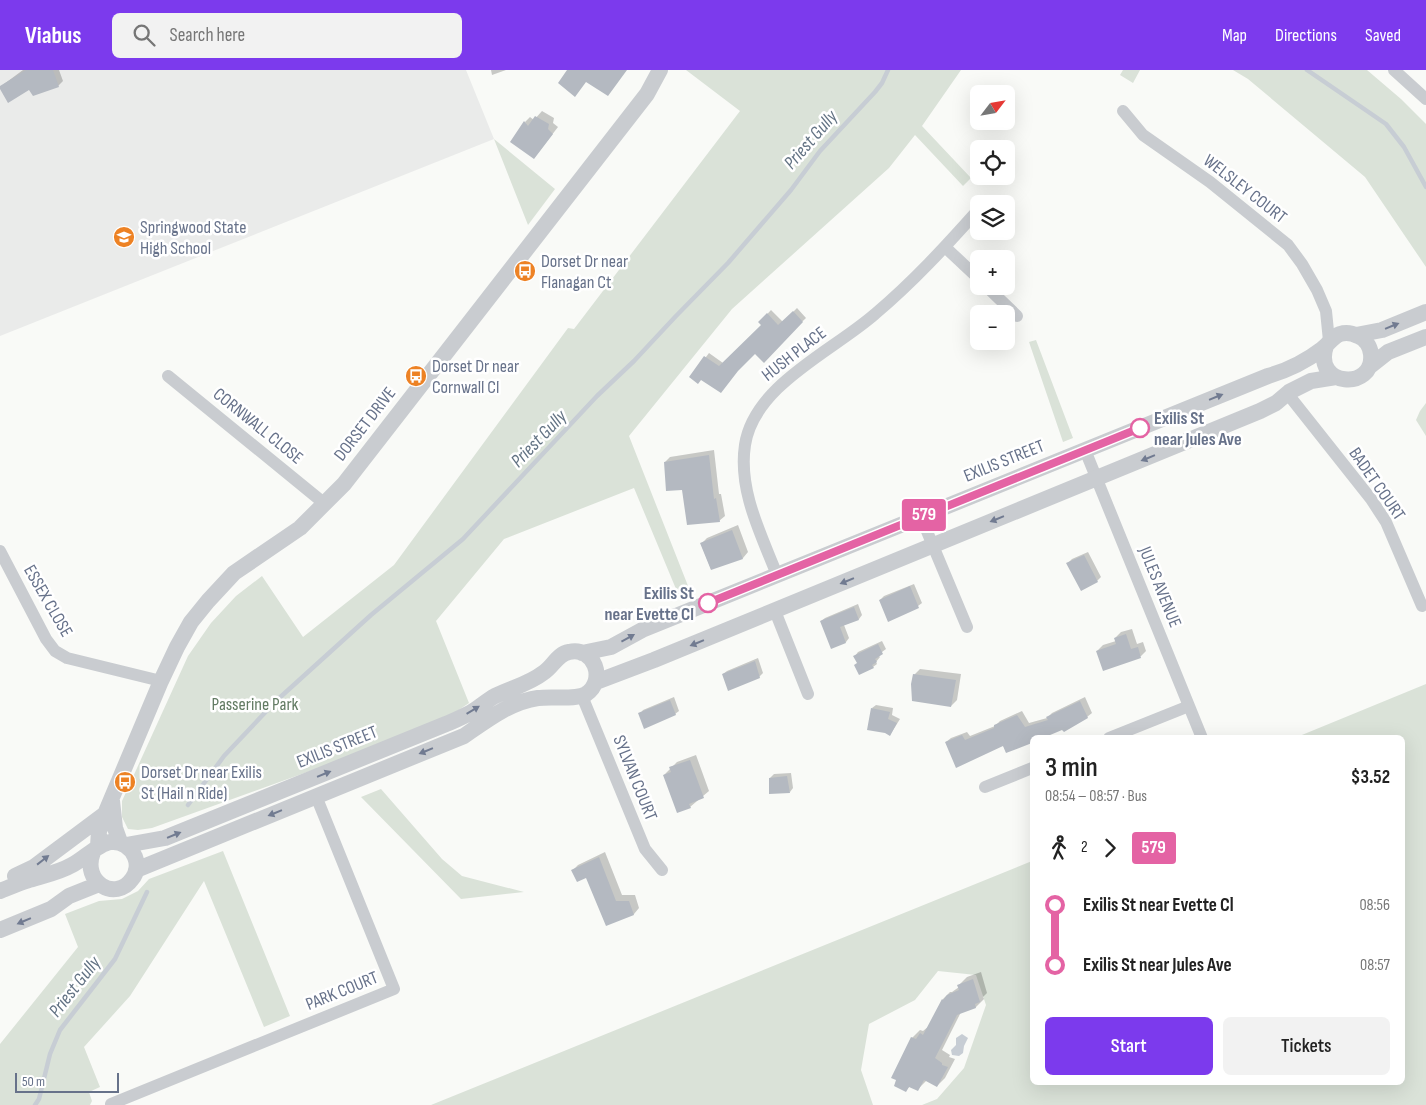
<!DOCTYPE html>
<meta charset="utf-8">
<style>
body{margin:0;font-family:"Sofia Sans Condensed",sans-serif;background:#f2f2f2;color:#222;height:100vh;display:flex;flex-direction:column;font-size:19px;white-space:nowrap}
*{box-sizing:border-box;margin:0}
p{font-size:16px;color:#767676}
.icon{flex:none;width:28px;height:28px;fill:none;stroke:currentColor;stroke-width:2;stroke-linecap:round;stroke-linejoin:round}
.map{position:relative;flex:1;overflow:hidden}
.sheet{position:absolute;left:1030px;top:665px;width:375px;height:350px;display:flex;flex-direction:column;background:#fff;border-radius:8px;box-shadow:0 5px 20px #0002}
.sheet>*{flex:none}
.badge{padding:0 10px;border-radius:4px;font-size:18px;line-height:32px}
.needle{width:32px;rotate:59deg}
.buttons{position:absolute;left:970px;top:15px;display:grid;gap:10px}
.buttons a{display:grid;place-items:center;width:45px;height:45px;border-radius:8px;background:#fff;box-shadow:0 5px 20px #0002;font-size:25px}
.scale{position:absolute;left:15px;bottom:12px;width:104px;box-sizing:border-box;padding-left:5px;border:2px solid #67728a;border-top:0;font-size:14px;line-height:18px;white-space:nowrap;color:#67728a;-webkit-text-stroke:4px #fff;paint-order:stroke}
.map>.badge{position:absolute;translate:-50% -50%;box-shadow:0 0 0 2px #fff}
.legs{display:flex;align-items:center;gap:8px;height:55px;padding:0 15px;font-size:16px}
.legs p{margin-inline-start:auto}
.overview{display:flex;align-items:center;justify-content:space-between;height:85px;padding:0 15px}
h1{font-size:28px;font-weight:600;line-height:38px}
.primary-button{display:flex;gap:10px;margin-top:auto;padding:10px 15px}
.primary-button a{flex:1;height:58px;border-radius:8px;background:#7c3aed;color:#fff;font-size:20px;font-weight:600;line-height:58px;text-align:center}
.primary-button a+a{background:#f2f2f2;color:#222}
ul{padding:0 15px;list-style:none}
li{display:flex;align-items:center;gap:18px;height:60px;font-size:19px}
li i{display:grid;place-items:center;width:8px;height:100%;margin:0 6px;background:currentColor}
li i::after{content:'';width:12px;height:12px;margin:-6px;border:4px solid;border-radius:50%;background:#fff}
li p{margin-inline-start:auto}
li:first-child i{background:linear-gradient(#0000 50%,currentColor 0)}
li:last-child i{background:linear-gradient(currentColor 50%,#0000 0)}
header{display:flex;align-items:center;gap:30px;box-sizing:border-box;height:70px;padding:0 25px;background:#7c3aed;color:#fff}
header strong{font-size:24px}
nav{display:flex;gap:28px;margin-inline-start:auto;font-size:18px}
.search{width:350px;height:45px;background:#f2f2f2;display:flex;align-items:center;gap:12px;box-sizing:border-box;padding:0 18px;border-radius:8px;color:#767676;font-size:19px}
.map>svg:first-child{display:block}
.built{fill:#eaebea}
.green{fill:#dae2d8}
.water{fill:#c7cdd4}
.shadow{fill:#0003}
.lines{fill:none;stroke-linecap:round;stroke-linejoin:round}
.stream{stroke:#c7cdd4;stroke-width:4.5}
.building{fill:#b4b9c1}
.minor{stroke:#c9ccd0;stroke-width:12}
.tertiary{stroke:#c9ccd0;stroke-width:16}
.oneway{fill:#717b91}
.line-1-casing{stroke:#fff;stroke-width:11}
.line-1{stroke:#e463a4;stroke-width:8}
.stop-1-dot{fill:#fff;stroke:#e463a4;stroke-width:2.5}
.labels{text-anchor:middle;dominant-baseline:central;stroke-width:5;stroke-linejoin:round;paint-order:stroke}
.street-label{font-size:18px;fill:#67728a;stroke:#fff}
.poi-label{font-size:18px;fill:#67728a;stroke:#fff;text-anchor:start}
.stop-label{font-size:18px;font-weight:bold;fill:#67728a;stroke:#fff;text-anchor:start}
.park-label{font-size:18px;fill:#627b63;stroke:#fff}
.water-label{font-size:19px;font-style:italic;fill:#637384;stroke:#fff}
</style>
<header>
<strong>Viabus</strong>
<div class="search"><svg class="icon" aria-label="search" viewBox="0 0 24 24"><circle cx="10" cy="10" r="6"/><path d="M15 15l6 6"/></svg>Search here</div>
<nav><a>Map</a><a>Directions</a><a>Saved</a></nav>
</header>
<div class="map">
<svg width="1426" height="1035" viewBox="0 0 1426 1035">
<rect width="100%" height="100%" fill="#f9faf7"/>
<!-- built -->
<path class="built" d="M0,0H466L494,69L0,266Z"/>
<!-- green -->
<path class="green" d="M686,0H961L922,56L971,108L963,116L915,65L889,98L732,239L629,366L692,526L681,531L634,418L504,469L436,551L469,633L444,650L371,679L152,758L138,760L128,759L122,747V731L188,586L211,553L236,526L262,506L303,567L394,495L568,258L574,259L740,41Z
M1123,0H1140L1133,13L1120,5Z
M1233,0H1367L1401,29L1426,54V197L1365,107L1248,9Z
M494,69L555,119L528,155Z
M1036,270L1073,368L1063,372L1029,272Z
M1426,333V366L1416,350L1420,341Z
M1426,614V1035H922L937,1029L964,998L986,935L976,905L938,901L915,930L869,954L861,1000L873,1035H431L1032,791V1012H1402V668L1297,667Z
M381,719L442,789L462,806L524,822L461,829L361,727Z
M223,781L290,946L264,957L204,811L130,926L84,977L100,1017L89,1022L92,1031L90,1035H0V974L78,877L65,844L99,831L122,829L138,821L149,809Z"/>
<!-- water -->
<path class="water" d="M962,964L968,968L964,976L963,983L959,986L952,985L951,980L956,975V968Z"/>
<!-- shadow -->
<path class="shadow" d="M23,0H59L63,11L58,16L34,24L29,19L0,17Z
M491,0H506L492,5Z
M542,41L554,48L553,53L558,57L534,88L525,52L530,47L534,50Z
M797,238L806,248L775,278L755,282L741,296L702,309L691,307L709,283L723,293L763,255L760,252L771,240L783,252Z
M714,380L719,424H721L725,446L719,451L665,392L670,387Z
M738,455L748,482L743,488L711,499L701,474L707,468Z
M1088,482L1101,507L1097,511L1068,493L1072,489Z
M914,514L922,533L918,536L880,530L884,526Z
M858,534L862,545L859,549L844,555L849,568L846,572L831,577L821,551L825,548Z
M1132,559L1137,574L1143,572L1146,581L1141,586L1104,599L1097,581L1103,575L1116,571L1115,568L1121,562Z
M882,571L886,579L878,585L880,587L876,592L877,594L873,597L858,592L855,586L858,582Z
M758,588L763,603L759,607L723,604L727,601Z
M920,599L961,604L957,630L951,636L914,605Z
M674,627L679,641L675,644H640L643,640Z
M1085,627L1092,643L1087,647L1063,658L1032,668V671L1006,682L1003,675L946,672L951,668L967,662L970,666L995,656L1000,651L1022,641L1029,653L1047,648L1052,643Z
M876,635L893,638L892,645L900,649L890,665L872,638Z
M696,685L709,721L690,737L664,705L677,692Z
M791,703L793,718L790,722L770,708L774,704Z
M605,782L622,825H635L639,838L634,844L607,854L586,806L573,800L578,795Z
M981,902L987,923L983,927L984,929L976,937L961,942L942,980L950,985L949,987L955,989L945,1008L937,1016L927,1010L918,1019L910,1016L906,1020L912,968L920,960L923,961L929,956L943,929L950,922H952L959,917V915L967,907Z"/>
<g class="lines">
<!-- stream -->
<path class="stream" d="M1307,0L1386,54L1404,77L1426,117
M188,735L224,686L276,631L371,545L463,469L597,326L634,291L676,246L728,193L791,120L820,81L875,22L882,13L888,0
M35,1035L39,1029L50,984L60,960L115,889L147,822"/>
</g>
<!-- building -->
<path class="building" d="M26,0H53L59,17L33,26L29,20L8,33L0,19V16Z
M567,0H627L608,26L586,12L575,27L558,13Z
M535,46L549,54L548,59L553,64L534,89L510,72L524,51L528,56Z
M793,241L803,252L764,293L755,284L738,301L721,323L701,310L698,314L689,307L704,286L719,296L761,255L758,252L767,243L778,255Z
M709,385L714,429L716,428L720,452L687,455L682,420L666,421L664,392Z
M732,460L743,489L711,500L700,473Z
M1084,485L1098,512L1081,521L1066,493Z
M910,516L919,538L888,552L879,530Z
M854,537L859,550L840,557L846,573L831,579L820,551Z
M1126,564L1131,579L1138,577L1141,588L1103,601L1096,581L1116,574L1114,568Z
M878,574L883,584L875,589L877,592L872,595L874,598L859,605L854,595L857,593L853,586Z
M755,591L760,608L728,621L722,604Z
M913,604L956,610L951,637L912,631L911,614Z
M670,630L676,645L644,659L638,643Z
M1080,631L1088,648L1064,662L1062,660L1043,668H1032V673L1006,683L1003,676L956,698L945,672L962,665L965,670L994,658V655L1017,645L1025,657L1048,650L1046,647Z
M871,638L890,642L888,649L897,653L890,666L885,663L867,660Z
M690,690L704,728L689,734L691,738L677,743L663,705L671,702L669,697Z
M787,706L790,723L769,724V708Z
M599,787L616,831H629L634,845L606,856L586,808L577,812L571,800Z
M973,909L980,932L975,934L976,938L957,945L935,988L942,993V995L948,997L937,1017L924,1010L918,1021L909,1017L906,1022L894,1016L896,1010L891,1008L911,967L916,969L920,963L923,965L942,929L943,930L947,925L959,920L957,915Z"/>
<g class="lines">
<!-- minor -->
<path class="minor" d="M1394,0L1426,29
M1123,41L1143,65L1210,112L1288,175L1302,194L1317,220L1326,241L1329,271
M945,177L979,209
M986,216L1017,246
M168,306L325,434
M1287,323L1371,429L1386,452L1422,536
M1085,380L1202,668
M921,447L967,557
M0,481L46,569L55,581L67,588L161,611
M777,505C761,464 738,420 745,375C754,315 833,281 875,244C913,212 946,176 979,139
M775,541L808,624
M582,626L645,779L662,800
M1109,668L1189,636
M985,717L1032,698
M111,1034L394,919L316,726"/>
<!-- tertiary -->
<path class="tertiary" d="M1356,265L1382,260L1426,242
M1369,297L1388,282L1426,267
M582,583L611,577L644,559L691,540L1268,306C1289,300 1305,292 1322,279C1329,274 1332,267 1340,264C1346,262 1352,263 1358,266C1365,269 1370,276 1371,284C1375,321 1312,317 1326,276
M596,612L654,590L1260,341L1276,333L1289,322L1311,311L1336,307
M112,731L115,758L120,772
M126,775L165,768L446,654C454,651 462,647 470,643C479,638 486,631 495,626C511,618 529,614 543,603C553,597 557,584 569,582C594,576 607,610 586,624C576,630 551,626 538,628C510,632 487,650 464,666L136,800
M98,776L99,761L105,744L161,611L177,577L191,552L208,531L234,503L300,458L344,414L647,24L660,0
M15,806L34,797L105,744
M0,821C10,817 19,813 29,810C44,805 58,803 72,795C84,789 99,773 111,772C121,771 131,777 135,787C138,794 137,803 132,809C116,832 81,813 93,782
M0,860L51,839L69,826L99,814"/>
</g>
<!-- one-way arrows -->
<defs><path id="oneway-solid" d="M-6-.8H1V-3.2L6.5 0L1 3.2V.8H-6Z" transform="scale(1.25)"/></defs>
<g class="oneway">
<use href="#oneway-solid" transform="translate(1392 256) rotate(-22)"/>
<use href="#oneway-solid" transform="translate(1216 327) rotate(-22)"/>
<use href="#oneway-solid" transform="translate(1148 388) rotate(158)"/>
<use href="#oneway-solid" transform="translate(997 449) rotate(158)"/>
<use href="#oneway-solid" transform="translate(847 511) rotate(158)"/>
<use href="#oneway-solid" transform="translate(628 568) rotate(-29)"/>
<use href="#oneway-solid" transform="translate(697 573) rotate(158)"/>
<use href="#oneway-solid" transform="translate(473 640) rotate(-31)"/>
<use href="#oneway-solid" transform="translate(426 681) rotate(158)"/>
<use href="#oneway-solid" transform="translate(324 704) rotate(-22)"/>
<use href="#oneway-solid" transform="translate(275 743) rotate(158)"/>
<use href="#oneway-solid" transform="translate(174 765) rotate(-22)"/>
<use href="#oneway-solid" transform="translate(43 790) rotate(-38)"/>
<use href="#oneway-solid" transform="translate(24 851) rotate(157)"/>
</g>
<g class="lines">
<!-- line-1 casing -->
<g class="line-1-casing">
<path id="line-1" d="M708,533L1140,358"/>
</g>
<!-- line-1 -->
<use href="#line-1" class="line-1"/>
</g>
<!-- icons -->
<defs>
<g id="school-disc" transform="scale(1.125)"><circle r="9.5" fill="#ed8224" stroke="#fff"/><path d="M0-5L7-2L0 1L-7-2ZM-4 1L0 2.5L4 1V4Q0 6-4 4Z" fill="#fff"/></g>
<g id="bus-disc" transform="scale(1.125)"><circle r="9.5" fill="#ed8224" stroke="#fff"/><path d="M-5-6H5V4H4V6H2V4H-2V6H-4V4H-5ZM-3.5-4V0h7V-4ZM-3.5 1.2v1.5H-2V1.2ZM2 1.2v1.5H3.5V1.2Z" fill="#fff"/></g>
</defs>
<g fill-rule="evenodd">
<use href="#school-disc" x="124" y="167"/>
<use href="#bus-disc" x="525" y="201"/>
<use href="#bus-disc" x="416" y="306"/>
<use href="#bus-disc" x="125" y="712"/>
</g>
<!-- markers -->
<g class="stop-1-dot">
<circle cx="1140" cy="358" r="9"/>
<circle cx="708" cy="533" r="9"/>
</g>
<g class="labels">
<!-- street labels -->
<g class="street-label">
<text transform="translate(1245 119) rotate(38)">WELSLEY COURT</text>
<text transform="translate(794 284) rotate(-38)">HUSH PLACE</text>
<text transform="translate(365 354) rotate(-52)">DORSET DRIVE</text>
<text transform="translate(258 356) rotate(39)">CORNWALL CLOSE</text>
<text transform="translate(1004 391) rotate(-22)">EXILIS STREET</text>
<text transform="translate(1377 414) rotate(55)">BADET COURT</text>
<text transform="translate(1160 517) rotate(68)">JULES AVENUE</text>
<text transform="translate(48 531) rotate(60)">ESSEX CLOSE</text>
<text transform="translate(337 677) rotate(-22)">EXILIS STREET</text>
<text transform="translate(635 708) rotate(68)">SYLVAN COURT</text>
<text transform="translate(342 921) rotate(-22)">PARK COURT</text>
</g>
<!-- poi labels -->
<g class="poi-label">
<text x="140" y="157">Springwood State<tspan x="140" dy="21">High School</tspan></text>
<text x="541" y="191">Dorset Dr near<tspan x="541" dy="21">Flanagan Ct</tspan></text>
<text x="432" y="296">Dorset Dr near<tspan x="432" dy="21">Cornwall Cl</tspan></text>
<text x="141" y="702">Dorset Dr near Exilis<tspan x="141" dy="21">St (Hail n Ride)</tspan></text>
</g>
<!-- stop labels -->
<g class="stop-label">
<text x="1154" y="348">Exilis St<tspan x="1154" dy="21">near Jules Ave</tspan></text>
<text x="694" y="523" text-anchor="end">Exilis St<tspan x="694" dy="21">near Evette Cl</tspan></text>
</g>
<!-- park labels -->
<g class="park-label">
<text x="255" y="634">Passerine Park</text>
</g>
<!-- water labels -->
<g class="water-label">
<text transform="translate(811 70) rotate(-49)">Priest Gully</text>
<text transform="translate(539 369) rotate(-46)">Priest Gully</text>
<text transform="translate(75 917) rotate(-52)">Priest Gully</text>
</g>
</g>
</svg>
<div class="buttons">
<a><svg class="needle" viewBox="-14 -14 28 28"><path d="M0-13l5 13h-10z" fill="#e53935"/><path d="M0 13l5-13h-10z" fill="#767676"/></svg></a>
<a><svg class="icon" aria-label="locate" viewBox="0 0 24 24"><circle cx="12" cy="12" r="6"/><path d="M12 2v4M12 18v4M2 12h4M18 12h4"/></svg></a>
<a><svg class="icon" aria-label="layers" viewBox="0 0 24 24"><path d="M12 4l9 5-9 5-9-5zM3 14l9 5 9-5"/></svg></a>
<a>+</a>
<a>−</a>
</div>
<div class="scale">50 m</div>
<b class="badge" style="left:924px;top:445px;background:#e463a4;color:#fff">579</b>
<section class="sheet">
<div class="overview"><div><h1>3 min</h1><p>08:54 – 08:57 · Bus</p></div><b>$3.52</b></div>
<div class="legs"><svg class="icon" aria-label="walk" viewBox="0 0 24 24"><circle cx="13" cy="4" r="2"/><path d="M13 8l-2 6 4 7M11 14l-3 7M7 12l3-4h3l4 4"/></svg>2<svg class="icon" aria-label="forward" viewBox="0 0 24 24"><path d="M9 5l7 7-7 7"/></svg><b class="badge" style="background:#e463a4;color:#fff">579</b></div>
<ul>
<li><i style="color:#e463a4"></i><b>Exilis St near Evette Cl</b><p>08:56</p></li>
<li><i style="color:#e463a4"></i><b>Exilis St near Jules Ave</b><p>08:57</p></li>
</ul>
<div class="primary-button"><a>Start</a><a>Tickets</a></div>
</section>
</div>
